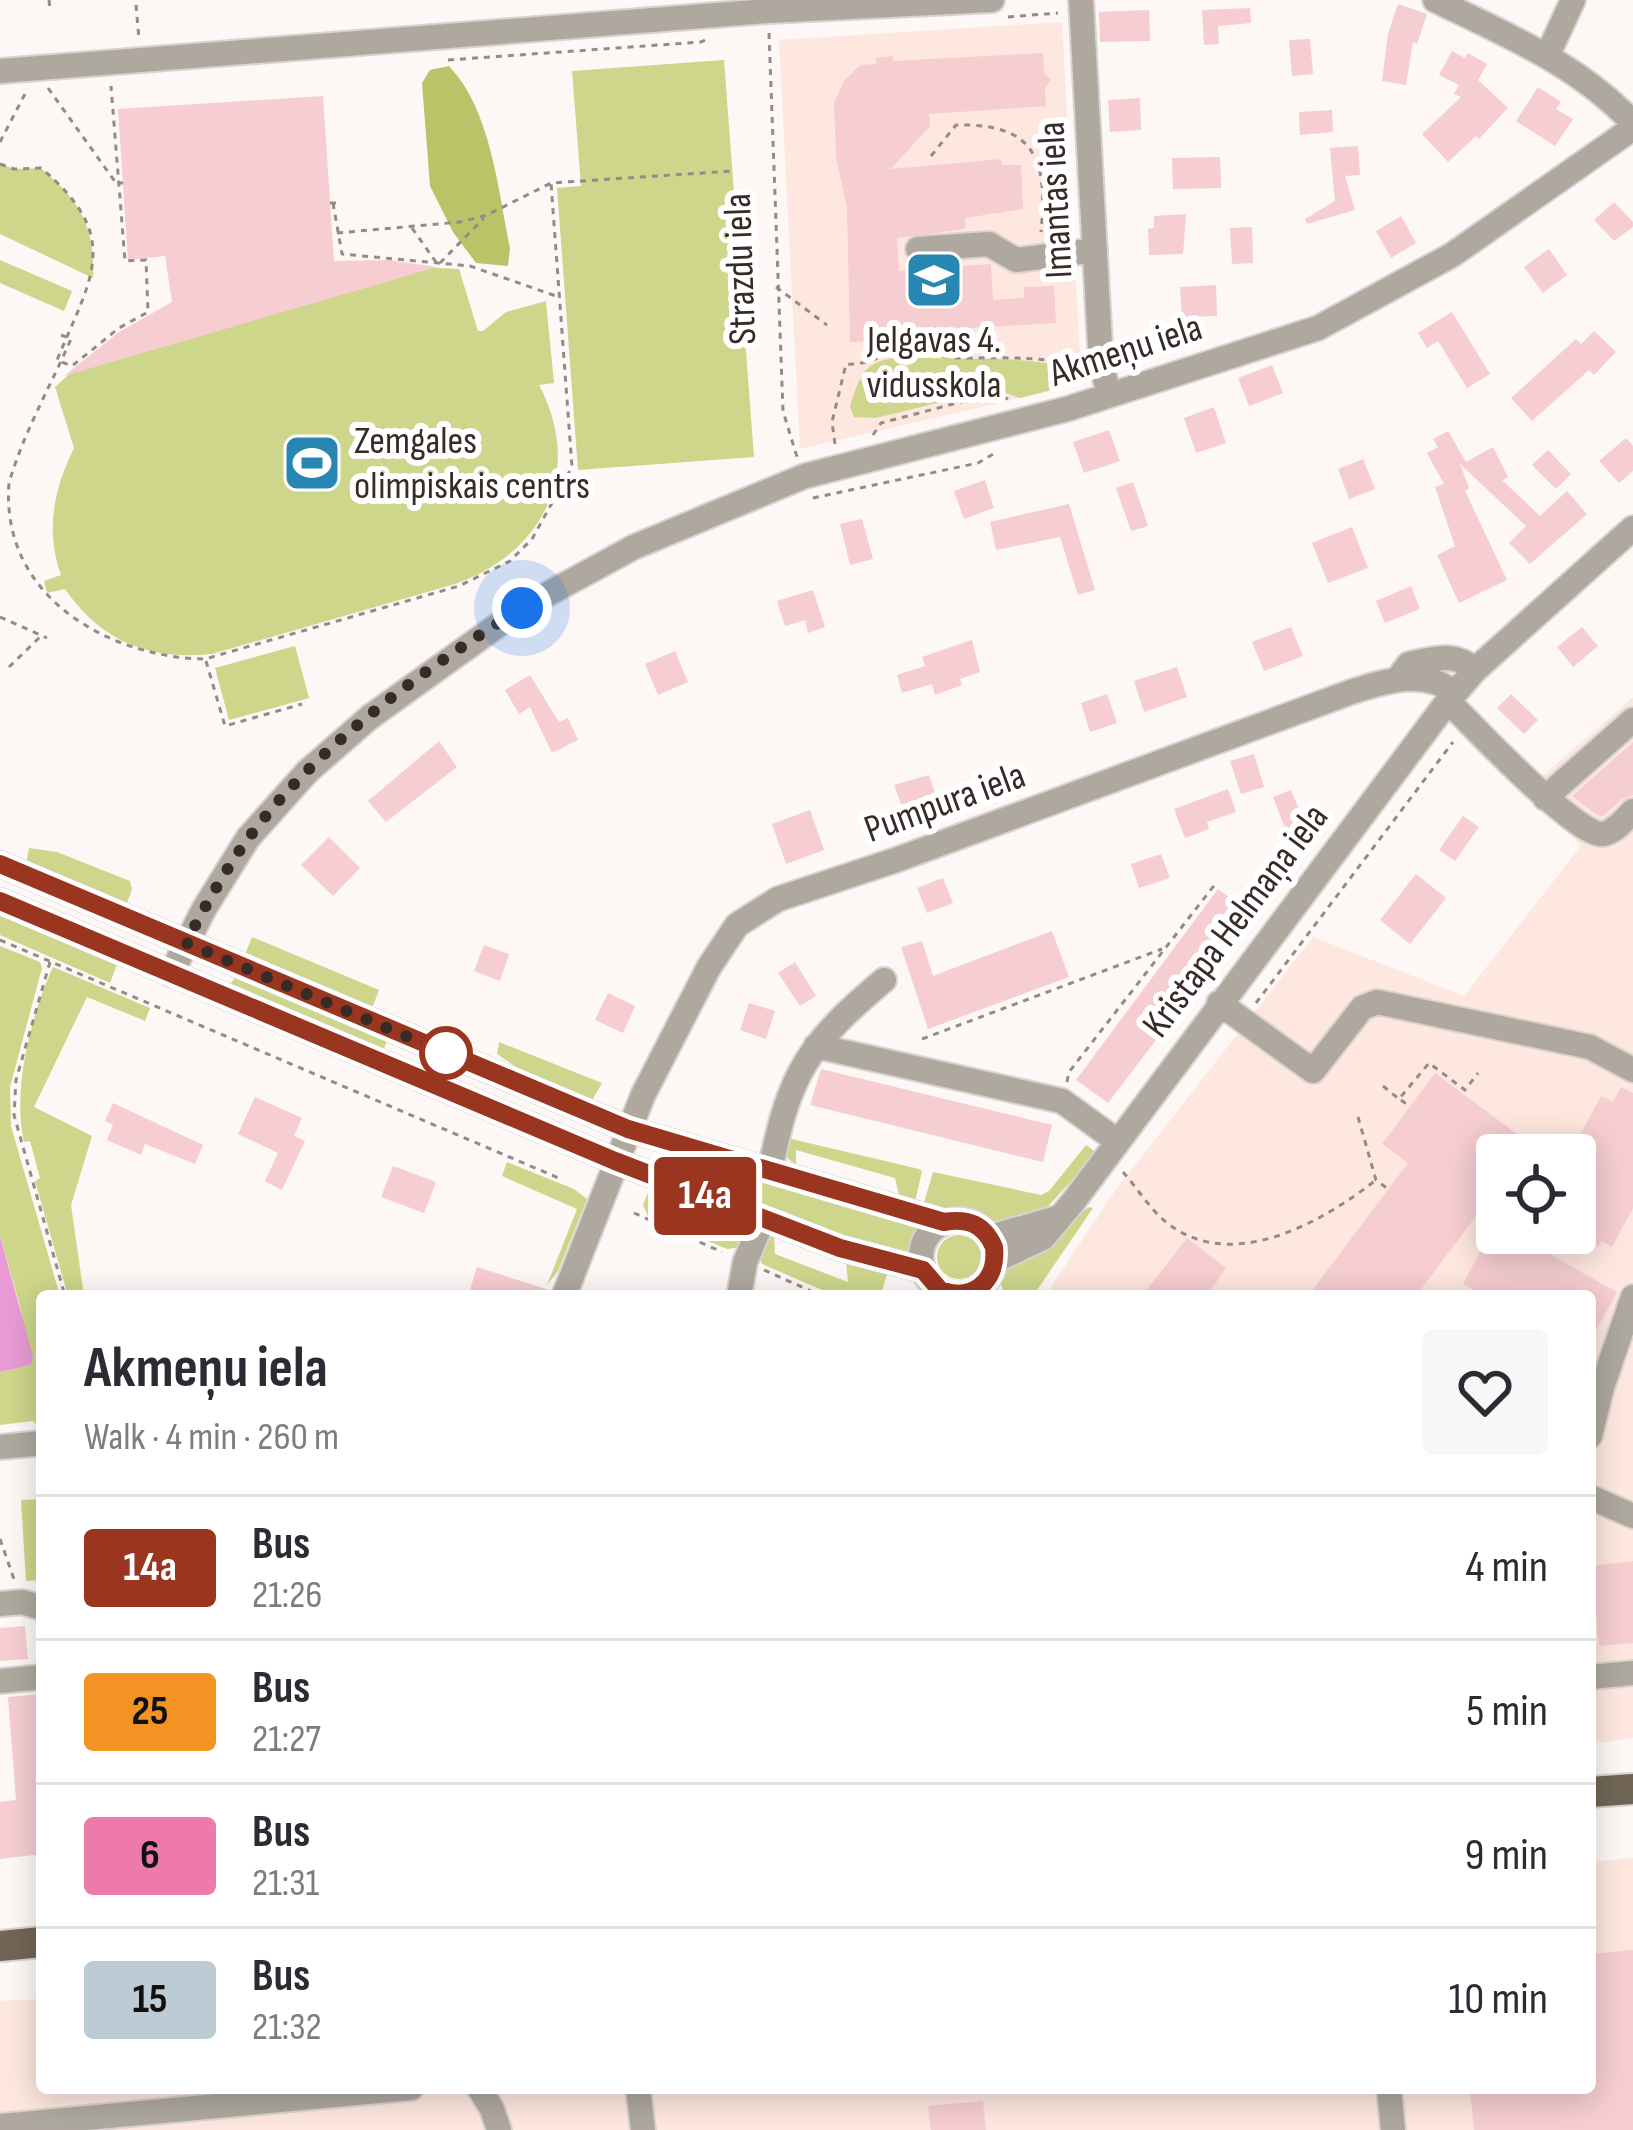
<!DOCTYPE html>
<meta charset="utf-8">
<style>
body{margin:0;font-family:"Sofia Sans Condensed",sans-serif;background:#f7f7f7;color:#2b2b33;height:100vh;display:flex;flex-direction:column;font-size:45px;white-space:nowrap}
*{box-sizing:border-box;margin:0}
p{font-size:39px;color:#7c7c81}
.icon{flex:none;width:66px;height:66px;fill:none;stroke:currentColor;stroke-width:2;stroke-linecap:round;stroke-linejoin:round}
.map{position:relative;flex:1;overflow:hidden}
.sheet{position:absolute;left:36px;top:1290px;width:1560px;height:804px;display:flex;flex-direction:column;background:#fff;border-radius:12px;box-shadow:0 6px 30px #0003}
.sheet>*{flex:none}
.badge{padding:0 24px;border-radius:9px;font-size:42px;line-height:78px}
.controls{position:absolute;left:1476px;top:1134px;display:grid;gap:24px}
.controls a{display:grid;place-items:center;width:120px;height:120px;border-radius:12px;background:#fff;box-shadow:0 6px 30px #0003;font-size:60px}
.you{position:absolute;width:60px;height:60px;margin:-30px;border:9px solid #fff;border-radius:50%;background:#1a73e8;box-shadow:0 0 0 18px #1a73e833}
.map>.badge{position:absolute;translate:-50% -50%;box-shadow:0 0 0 6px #fff}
.round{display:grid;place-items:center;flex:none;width:126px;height:126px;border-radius:12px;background:#f7f7f7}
.head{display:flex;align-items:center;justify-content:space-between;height:204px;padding:0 48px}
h1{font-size:57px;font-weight:700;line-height:90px}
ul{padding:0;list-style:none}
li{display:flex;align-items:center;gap:36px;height:144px;padding:0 48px;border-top:3px solid #e1e1e2}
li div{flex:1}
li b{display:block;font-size:45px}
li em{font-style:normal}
li .badge{min-width:132px;font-weight:700;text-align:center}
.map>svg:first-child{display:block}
.built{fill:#fde7de;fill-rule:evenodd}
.green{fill:#cdd68a}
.forest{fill:#b9c367}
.water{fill:#e79ad4}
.building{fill:#f6cdd1}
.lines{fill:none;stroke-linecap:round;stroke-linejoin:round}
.minor-casing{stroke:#d9d2d0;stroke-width:28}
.major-casing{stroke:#d9d2d0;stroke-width:34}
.path{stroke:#948b88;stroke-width:3;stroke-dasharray:6 6;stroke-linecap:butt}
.minor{stroke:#aea89e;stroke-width:24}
.major{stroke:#716655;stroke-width:30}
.line-casing{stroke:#fff;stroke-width:27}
.line{stroke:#9a3520;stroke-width:18}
.walk{stroke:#362b27;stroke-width:12;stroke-dasharray:0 21.6}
.stop-dot{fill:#fff;stroke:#9a3520;stroke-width:6}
.labels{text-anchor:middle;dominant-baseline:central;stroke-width:12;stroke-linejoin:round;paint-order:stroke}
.street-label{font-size:39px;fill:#362b27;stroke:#fff}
.poi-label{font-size:39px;fill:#362b27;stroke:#fff}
</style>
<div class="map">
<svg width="1633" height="2130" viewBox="0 0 1633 2130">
<rect width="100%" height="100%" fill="#fdf7f5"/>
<!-- built -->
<path class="built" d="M1062,22L1080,357L1079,376L1072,386L800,449L779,40Z
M1633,697V1738L1590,1744V1296H1045L1115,1191L1313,937L1464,996L1581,846L1529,793L1538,780ZM1497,1155H1575V1233H1497Z
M1633,1858V2130H0V2001L42,1999V2088H1590V1862Z"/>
<!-- green -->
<path class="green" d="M724,60L754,457L578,470L557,188L581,186L572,71Z
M0,164L14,169L41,168C80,201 95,226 93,278L0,234Z
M0,260L72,291L64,311L0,283Z
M357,264L459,269L478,331H483L506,312L546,301L554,383L539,385C585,472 543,553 455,584L212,654C149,661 101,641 65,589L47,593L44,581L61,575C45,530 54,489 74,448L55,387L95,351Z
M909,356C963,362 1018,354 1071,368L1074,374L1070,385L1020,398L994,389L876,418L854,417L850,407C862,368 866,360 909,356Z
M295,646L309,698L229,720L215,668Z
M29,848L57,852L130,881L132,890L124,910L26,865Z
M0,910L120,957L110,983L0,935Z
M252,937L379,990L371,1011L244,957Z
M0,946L40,962L42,968L10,1087L11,1126L60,1296H42L41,1430L33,1421L0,1425V1372L31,1365L20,1306L0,1236Z
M53,967L150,1008L145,1021L87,997L34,1107L92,1136L71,1205L84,1296H68L35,1181L40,1178L30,1141L24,1142C12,1090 31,1015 53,967Z
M238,973L388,1038L382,1054L223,982L231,983Z
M499,1042L602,1083L591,1102L531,1077L497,1054Z
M783,1137L919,1169L922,1171L915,1202L899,1196L895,1178L796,1150V1164C783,1158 783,1149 783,1137Z
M1086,1145L1097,1153L1041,1214L1001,1225L968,1210L923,1206L933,1172L1041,1195L1049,1191Z
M691,1156L925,1222L918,1233L910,1260L659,1167L664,1162L686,1167Z
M507,1162L574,1189L587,1199L558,1271L547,1285L577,1209L502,1176Z
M651,1185L659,1187L654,1201L740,1235L746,1222L750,1227L743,1247L727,1249L648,1216L643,1205Z
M1089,1207L1093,1208L1033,1296H1004L1001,1284L1007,1267Z
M771,1234H774L775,1254L848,1282L846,1261L889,1269L880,1296H836L762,1264L759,1257Z
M937 1257a22 22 0 1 1 44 0a22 22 0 1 1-44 0Z
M42,1499V1580L26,1581L21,1500Z"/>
<!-- forest -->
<path class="forest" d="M449,66C491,110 498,190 510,248L508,266L476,263L453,232L430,186L422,83L430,70Z"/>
<!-- water -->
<path class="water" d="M0,1236L33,1356L31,1365L0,1372Z"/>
<!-- building -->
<path class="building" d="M1398,4L1427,14L1417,44L1413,42L1406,85L1382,81L1388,34Z
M1250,8L1251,23L1218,26L1219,44L1204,45L1202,10Z
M1149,10L1150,41L1100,42L1099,12Z
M1310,39L1313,74L1292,76L1289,40Z
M1452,51L1465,58L1468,53L1487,64L1478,80L1508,108L1479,139L1476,136L1448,162L1422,134L1461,97L1454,94L1459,85L1439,75Z
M1043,53L1044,73L1051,80L1045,88L1046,106L929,114L930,126L891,169L1001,159L1002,165H1021L1023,209L965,218V229L897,238L899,271L991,264L993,300L1024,298V287L1054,286L1056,323L879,333L880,341L850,342L847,208L836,157L834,103L844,81L860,65L876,64V58L893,56V61Z
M1538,87L1561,102L1556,109L1573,119L1555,146L1516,121Z
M323,96L334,261L389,260L437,267L64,376L119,332L172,302L165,256L128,260L118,109Z
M1140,98L1141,130L1110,132L1108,100Z
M1332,110L1333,132L1300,135L1299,112Z
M1358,146L1360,175L1345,176L1355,210L1307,224L1305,219L1335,201L1330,148Z
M1220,157L1221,188L1173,189L1172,158Z
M1614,202L1633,222V227L1614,241L1594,220Z
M1186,214L1183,254L1149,255L1148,229L1154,228V216Z
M1401,216L1416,243L1391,258L1376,231Z
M1252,227L1253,263L1232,264L1230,228Z
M1549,249L1567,275L1543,293L1524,267Z
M1216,285L1217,316L1182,317L1180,287Z
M1452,312L1490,374L1467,388L1438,341L1427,348L1418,333Z
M1594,331L1616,352L1594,375L1589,370L1532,421L1511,398L1576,339L1581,344Z
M1272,365L1283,393L1249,406L1238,378Z
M1214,407L1226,443L1196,453L1184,418Z
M1109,430L1120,461L1084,473L1073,442Z
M1448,431L1466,462L1493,447L1508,477L1502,480L1540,516L1567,491L1587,514L1530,564L1509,543L1526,526L1460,464L1469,488L1465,491L1507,580L1459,603L1437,555L1455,546L1435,487L1444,484L1427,453L1438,447L1433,439Z
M1626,438L1633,446V471L1619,483L1599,461Z
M1548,450L1571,474L1556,489L1532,465Z
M1363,459L1375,489L1349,499L1338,469Z
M985,480L994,508L964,519L954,491Z
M1133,482L1148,526L1131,531L1116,488Z
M1069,504L1095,590L1078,595L1060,537L996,550L990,522Z
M862,519L873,559L850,565L840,524Z
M1352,527L1368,568L1328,583L1312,543Z
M1411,586L1420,609L1385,623L1376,601Z
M813,590L825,627L808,633L805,620L785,626L777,601Z
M1291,627L1303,656L1264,671L1252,642Z
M1582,627L1598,646L1573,667L1557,647Z
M972,640L980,672L960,679L962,685L935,695L932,684L902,693L897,675L925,666L922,657Z
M675,651L688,682L658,695L645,664Z
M1177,667L1187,697L1144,712L1134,681Z
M530,675L559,722L568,718L578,740L552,753L530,707L519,714L505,690Z
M1107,694L1117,723L1090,732L1081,703Z
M1511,694L1538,720L1524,734L1497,708Z
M439,741L457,767L386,822L368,801Z
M1633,742V795L1622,799L1603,816L1597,815L1572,796Z
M1254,754L1264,787L1241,794L1230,761Z
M929,775L936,795L902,806L894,785Z
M1228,789L1236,812L1207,822L1209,829L1185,838L1174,809Z
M1291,790L1307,829L1288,836L1273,797Z
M810,810L824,850L786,864L772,824Z
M1463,816L1479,827L1455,861L1439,850Z
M329,837L360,868L333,896L301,865Z
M1161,854L1170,878L1139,888L1131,864Z
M1416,874L1446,898L1410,944L1380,920Z
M943,878L953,903L927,913L917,888Z
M1218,889L1252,914L1108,1103L1076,1080Z
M1052,931L1069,977L928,1029L901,947L922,941L933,976Z
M484,945L509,954L500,981L474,971Z
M795,962L816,996L800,1006L778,973Z
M608,993L635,1006L623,1033L595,1020Z
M749,1003L775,1011L766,1039L740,1030Z
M821,1069L1052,1125L1043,1162L810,1105Z
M1435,1073L1545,1155H1497V1188L1416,1296H1308L1408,1163L1382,1144Z
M1621,1087L1633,1093V1208L1612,1247L1602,1241L1598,1247L1575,1233V1155H1569L1601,1096L1613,1102Z
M255,1097L302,1118L294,1136L305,1141L282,1190L265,1181L278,1153L238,1134Z
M113,1103L203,1145L195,1164L145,1144L141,1155L107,1140L113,1125L105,1121Z
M393,1166L436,1182L424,1213L381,1197Z
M1490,1233H1562L1551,1255L1617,1292L1590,1341V1296H1485L1463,1284Z
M1187,1238L1226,1268L1215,1284L1205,1296H1142Z
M477,1267L549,1290L548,1296H468Z
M1633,1561V1643L1599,1646L1592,1566Z
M25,1626L28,1659L0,1661V1628Z
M42,1694V1854L0,1859V1802L16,1800L8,1697Z
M1633,1950V2130H1474L1470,2088H1590V1954Z
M983,2101L986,2130H931L928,2106Z"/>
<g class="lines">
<!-- minor casing -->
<g class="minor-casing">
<path id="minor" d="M1081,0L1101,364L1109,394
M1435,0C1506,35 1578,64 1633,123
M1548,54L1573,0
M0,71L768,11L992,0
M918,249L989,244L1016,260L1095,250
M1400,676L1409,664C1435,659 1454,651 1475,670
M1448,701C1471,724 1578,838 1603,834C1615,832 1625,819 1633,811
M1545,798L1633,720
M0,864L628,1129L944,1222
M0,901L615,1161L840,1248L923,1270
M171,974L204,909L248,838L308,771L370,717L522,608L634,547L805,476L1067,409L1318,328L1452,255L1633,128
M1219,1003L1313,1071L1362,1008L1377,1002L1590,1047L1633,1070
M816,1046L1062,1101L1117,1141
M770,1171C789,1073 808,1044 884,980
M921 1257a37 37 0 1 1 74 0a37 37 0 1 1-74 0Z
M990,1237L1057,1218
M996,1260L1043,1238L1073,1202L1448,701L1475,670L1633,528
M564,1296L643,1095L709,967L737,925L778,899L896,860L1351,692C1386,681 1424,668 1455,693
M739,1296L745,1262L763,1220
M1590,1436L1602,1387L1633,1297
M0,1447L42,1443
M1590,1497L1633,1516
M0,1604L22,1602L42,1608
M1590,1677L1633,1673
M0,1681L42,1677
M479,2088L492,2109L499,2130
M638,2088L643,2130
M1389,2088L1393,2130
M0,2126L411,2088"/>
</g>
<!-- major casing -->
<g class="major-casing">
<path id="major" d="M1590,1792L1633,1789
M0,1946L42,1942"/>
</g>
<!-- path -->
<path class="path" d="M49,0L50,10
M136,5L139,39
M1008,17L1058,13
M769,33L783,411L797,457
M448,60L701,42L707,39
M48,88L116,183H123
M0,142L26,92
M931,156L956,125C1036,123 1048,160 1041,232
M0,164L14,169L41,168C123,237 92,276 57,360L72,366L119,328L148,312L146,260L125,261L111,86
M330,203H341
M333,203L342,254L470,266L559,297
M412,228L438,265L484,218
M337,233L460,222L487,215L551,183L732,171
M776,287L827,325
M61,335L71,339C51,385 23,434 9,483C0,600 114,658 205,659L459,586L510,561L532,539L572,467L551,183
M873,435L881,423L995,393L1008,399
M835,444L832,422L846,364C866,366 882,354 902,353C922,353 941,357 960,358C1000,358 1036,356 1076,365
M813,498L978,463L995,453
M0,617L47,638
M206,661L225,726L302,704
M9,667L40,637
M0,940L561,1179
M50,962L16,1080L14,1115L65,1296
M1256,1003L1453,742
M922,1039L1162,949
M1067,1082L1069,1072L1216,883
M1383,1086L1399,1099L1429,1063L1465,1090L1478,1073
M1401,1100L1410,1107
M1358,1117L1376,1180L1388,1189
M1123,1172C1137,1188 1150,1209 1166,1222C1230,1274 1320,1224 1376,1180
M634,1213L722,1252
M764,1270L822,1296
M0,1539L15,1582"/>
<!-- minor -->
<use href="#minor" class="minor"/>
<!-- major -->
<use href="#major" class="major"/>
</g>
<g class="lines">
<!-- line casing -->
<g class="line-casing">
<path id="line" d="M0,864L628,1129L944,1222C968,1218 984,1224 994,1247C998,1282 972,1302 940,1290L923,1270L840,1248L615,1161L0,901"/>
</g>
<!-- line -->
<use href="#line" class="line"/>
<!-- walk -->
<path class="walk" d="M446,1053L186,943C204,908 224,872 247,840C317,745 423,670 522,608"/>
</g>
<!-- icons -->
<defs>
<g id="school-square" transform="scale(3)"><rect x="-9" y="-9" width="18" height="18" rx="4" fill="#2786b2" stroke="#fff"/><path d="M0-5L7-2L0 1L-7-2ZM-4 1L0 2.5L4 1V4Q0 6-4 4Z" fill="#fff"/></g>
<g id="stadium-square" transform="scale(3)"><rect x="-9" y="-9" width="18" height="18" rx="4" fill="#2786b2" stroke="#fff"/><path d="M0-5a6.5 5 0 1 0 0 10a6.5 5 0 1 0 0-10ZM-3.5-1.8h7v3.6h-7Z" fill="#fff"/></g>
</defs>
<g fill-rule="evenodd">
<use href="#school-square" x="934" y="280"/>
<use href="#stadium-square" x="312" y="463"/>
</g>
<!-- markers -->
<circle class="stop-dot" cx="446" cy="1053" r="24"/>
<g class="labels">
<!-- street labels -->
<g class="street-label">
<text transform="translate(1056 200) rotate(-93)">Imantas iela</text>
<text transform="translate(741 269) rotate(-92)">Strazdu iela</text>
<text transform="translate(1126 351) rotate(-18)">Akmeņu iela</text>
<text transform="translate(945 803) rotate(-20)">Pumpura iela</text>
<text transform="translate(1236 921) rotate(-53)">Kristapa Helmaņa iela</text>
</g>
<!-- poi labels -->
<g class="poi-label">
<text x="934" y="340">Jelgavas 4.<tspan x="934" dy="45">vidusskola</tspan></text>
<text x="354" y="441" text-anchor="start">Zemgales<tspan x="354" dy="45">olimpiskais centrs</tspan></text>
</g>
</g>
</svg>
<div class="controls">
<a><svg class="icon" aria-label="locate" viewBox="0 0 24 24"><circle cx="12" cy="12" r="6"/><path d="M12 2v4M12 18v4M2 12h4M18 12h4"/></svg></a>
</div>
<div class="you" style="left:522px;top:608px"></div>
<b class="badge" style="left:705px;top:1196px;background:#9a3520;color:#fff">14a</b>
<section class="sheet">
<div class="head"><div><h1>Akmeņu iela</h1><p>Walk · 4 min · 260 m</p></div><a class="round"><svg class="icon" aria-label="heart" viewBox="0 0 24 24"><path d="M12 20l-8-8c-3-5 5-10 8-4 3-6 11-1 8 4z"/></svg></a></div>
<ul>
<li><span class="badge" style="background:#9a3520;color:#fff">14a</span><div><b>Bus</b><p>21:26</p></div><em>4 min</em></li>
<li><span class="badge" style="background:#f39324;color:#111">25</span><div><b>Bus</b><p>21:27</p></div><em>5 min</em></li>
<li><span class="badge" style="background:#ed7aaa;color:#111">6</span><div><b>Bus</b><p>21:31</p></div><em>9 min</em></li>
<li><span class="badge" style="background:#bdccd4;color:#111">15</span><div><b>Bus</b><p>21:32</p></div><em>10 min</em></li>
</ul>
</section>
</div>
